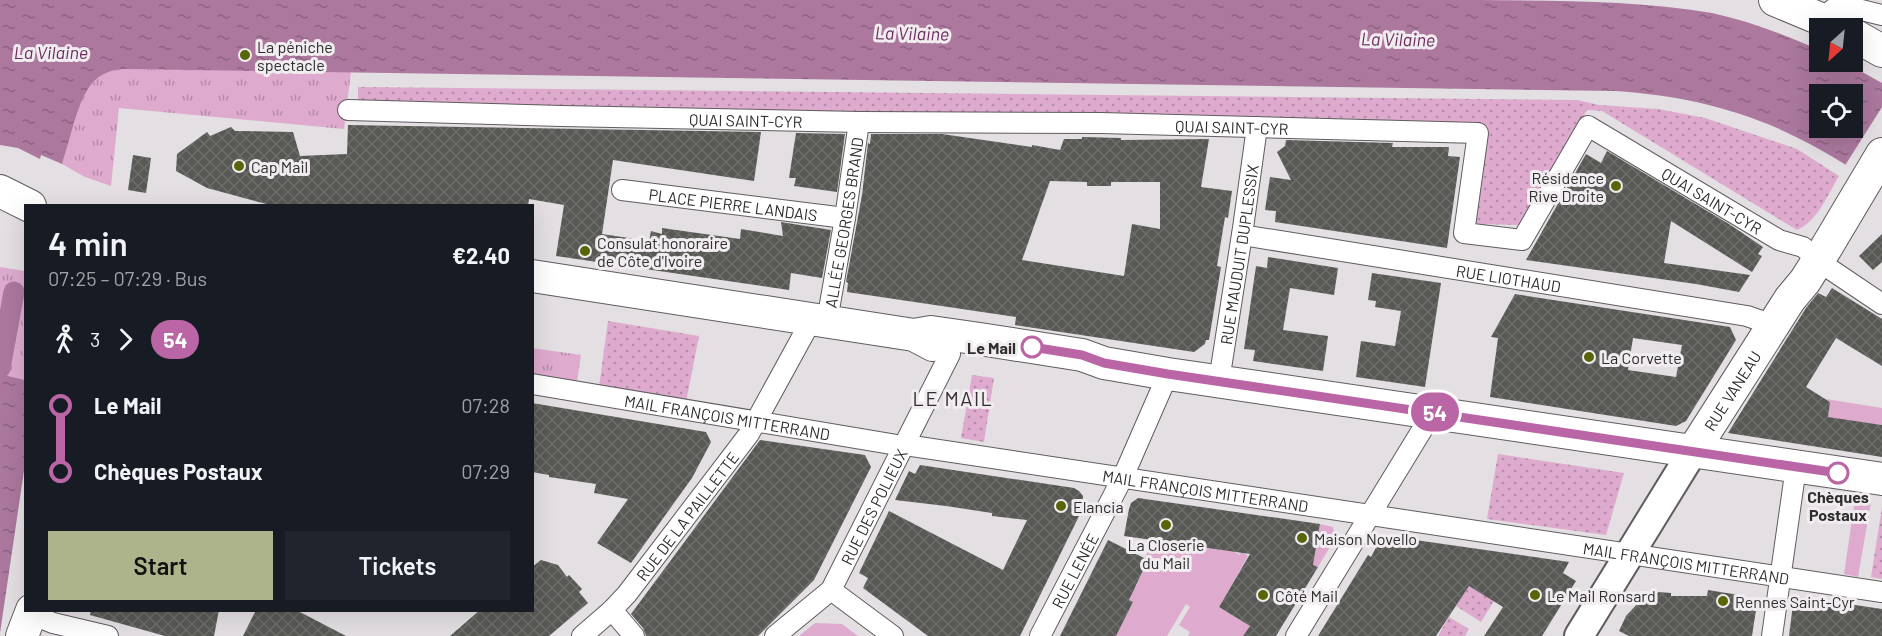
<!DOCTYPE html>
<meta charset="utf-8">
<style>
body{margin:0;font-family:Barlow,sans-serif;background:#20242c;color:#f1f3f6;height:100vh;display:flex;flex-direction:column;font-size:22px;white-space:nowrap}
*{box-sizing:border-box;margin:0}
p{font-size:20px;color:#9ea1a6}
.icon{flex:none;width:33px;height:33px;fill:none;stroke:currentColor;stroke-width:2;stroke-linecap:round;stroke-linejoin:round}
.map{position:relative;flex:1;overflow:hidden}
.details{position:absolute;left:24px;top:204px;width:510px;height:408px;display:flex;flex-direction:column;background:#171b24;border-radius:0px;box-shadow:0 6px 24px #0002}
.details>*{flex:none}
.badge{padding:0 12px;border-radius:20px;font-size:21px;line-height:39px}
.needle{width:39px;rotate:207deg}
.buttons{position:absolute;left:1809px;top:18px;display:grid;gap:12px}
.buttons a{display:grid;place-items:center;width:54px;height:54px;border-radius:0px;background:#171b24;box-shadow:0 6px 24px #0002;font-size:30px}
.map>.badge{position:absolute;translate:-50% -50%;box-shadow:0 0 0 3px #fff}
.legs{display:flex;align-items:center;gap:9px;height:66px;padding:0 24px;font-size:20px}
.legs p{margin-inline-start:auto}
.head{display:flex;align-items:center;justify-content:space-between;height:102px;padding:0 24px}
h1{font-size:33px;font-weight:600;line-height:45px}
.action{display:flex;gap:12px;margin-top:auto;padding:12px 24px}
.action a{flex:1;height:69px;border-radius:0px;background:#adb38b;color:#111;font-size:24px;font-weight:600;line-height:69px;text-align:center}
.action a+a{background:#20242c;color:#f1f3f6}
ul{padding:0 24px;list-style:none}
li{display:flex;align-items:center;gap:21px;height:66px;font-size:22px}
li i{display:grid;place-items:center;width:9px;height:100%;margin:0 8px;background:currentColor}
li i::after{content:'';width:15px;height:15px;margin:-8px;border:4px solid;border-radius:50%;background:#171b24}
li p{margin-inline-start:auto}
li:first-child i{background:linear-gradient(#0000 50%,currentColor 0)}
li:last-child i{background:linear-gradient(currentColor 50%,#0000 0)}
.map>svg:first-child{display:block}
.grass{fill:url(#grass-dots)}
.park{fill:url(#park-tufts)}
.garden{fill:#deabcf}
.water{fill:url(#water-ripples);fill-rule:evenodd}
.pier{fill:#e3dfe2}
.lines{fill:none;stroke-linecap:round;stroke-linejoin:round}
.canal{stroke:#ac789e;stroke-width:21}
.building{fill:url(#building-cross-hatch);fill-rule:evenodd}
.street-casing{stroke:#605c5f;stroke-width:22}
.secondary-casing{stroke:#605c5f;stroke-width:32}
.primary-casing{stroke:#605c5f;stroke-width:34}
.street{stroke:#fff;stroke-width:20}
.secondary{stroke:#fff;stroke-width:28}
.primary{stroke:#fff;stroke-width:32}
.line-1-casing{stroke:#fff;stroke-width:14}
.line-1{stroke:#ba65a5;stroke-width:9}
.poi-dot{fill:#5a6508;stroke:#f1ecef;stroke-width:2}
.stop-1-dot{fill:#fff;stroke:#ba65a5;stroke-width:3}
.labels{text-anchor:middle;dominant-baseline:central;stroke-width:6;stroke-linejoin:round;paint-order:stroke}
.poi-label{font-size:16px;fill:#2f2d2e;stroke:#f1ecef;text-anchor:start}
.street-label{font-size:16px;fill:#2f2d2e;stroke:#f1ecef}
.stop-label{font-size:16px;font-weight:bold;fill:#2f2d2e;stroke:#f1ecef;text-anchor:end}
.water-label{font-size:18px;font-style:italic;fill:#6c2c5d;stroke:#f1ecef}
.quarter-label{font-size:20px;letter-spacing:1.5px;fill:#312d30;stroke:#f1ecef}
</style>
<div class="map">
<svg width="1882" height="636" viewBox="0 0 1882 636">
<defs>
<pattern id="grass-dots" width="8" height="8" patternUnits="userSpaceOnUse" patternTransform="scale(1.5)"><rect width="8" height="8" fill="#deabcf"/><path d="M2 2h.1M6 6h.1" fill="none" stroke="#b48ca8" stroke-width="1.8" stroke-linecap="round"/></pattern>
<pattern id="park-tufts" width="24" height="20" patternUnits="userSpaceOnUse" patternTransform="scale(1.5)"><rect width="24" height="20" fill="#deabcf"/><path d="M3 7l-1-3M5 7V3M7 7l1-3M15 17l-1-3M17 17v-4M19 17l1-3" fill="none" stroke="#b48ca8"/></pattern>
<pattern id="water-ripples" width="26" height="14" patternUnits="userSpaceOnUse" patternTransform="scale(1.5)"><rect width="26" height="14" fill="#ac789e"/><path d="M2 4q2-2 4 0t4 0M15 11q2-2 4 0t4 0" fill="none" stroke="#8c6381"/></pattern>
<pattern id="building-cross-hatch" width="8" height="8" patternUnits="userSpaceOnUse" patternTransform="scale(1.5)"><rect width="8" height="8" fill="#585955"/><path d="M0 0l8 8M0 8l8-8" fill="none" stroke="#6d6e6a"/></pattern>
</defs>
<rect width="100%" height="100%" fill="#e3dfe2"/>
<!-- grass -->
<path class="grass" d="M358,87L1577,100L1599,105L1658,109L1705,118L1797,149L1839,176C1828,194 1818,221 1797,230L1602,111L1587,110L1519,225L1474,224L1476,137L358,107Z
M608,321L699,336L686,402L599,387Z
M972,375L994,378L984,442L961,438Z
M1498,454L1624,473L1606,535L1487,519Z
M1882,507V579L1871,577Z
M1469,585L1499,593L1481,622L1456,606Z
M1449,617L1469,629L1465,636H1438Z"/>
<!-- park -->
<path class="park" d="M124,69L351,72L344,129L119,108L111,186L85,177L62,164C66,151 70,137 74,123C83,96 90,71 124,69Z
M0,267L25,271V380L0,374Z
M532,348L581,355L577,381L533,374Z"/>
<!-- garden -->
<path class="garden" d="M1826,399L1882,408V425L1845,420L1826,428L1830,402Z
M1855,500L1871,502L1858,577L1844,574Z
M1320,524L1333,527L1334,532L1337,535L1318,567L1313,565Z
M1154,540L1188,546L1190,541L1203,543V547L1234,551L1239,555L1241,551L1248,556L1219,607L1250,626L1243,636H1188L1190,632L1179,625L1190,607L1186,604L1167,636H1116L1133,602L1125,598L1136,586L1144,569L1140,567Z
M815,623L842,624L858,636H799Z"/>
<!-- water -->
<path class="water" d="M0,0H1479C1557,1 1635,0 1712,13C1749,21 1785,35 1819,50L1820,62H1844L1882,83V187C1854,170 1827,152 1798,138C1742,109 1678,95 1616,91L124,69C90,71 83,96 74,123C70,137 66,151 62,164L41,155L40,159L18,148L0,145ZM1820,94H1852V128H1820Z
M0,374L25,380V464L0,633Z"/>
<!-- pier -->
<path class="pier" d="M1882,107V183L1879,188L1844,167Z"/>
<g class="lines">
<!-- canal -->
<path class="canal" d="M0,368L14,292"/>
</g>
<!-- building -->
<path class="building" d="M348,125L761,132L754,181L613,160L602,234L649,241L651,231L662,234V228L740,239L741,229L783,236L781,222L831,230L822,278L791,273L789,290L556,256L564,205L529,199L528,206H274L207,188L176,171L177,154L207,132L210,136L231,127L235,131L293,132L300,156L347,154Z
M796,133L845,134L837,192L794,186L796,178H789Z
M871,134H942L1032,147V145L1060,150L1064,139H1082V137L1121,138V140L1209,139L1201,187L1232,191L1228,218L1225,217L1217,266L1221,267L1209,340H1206L1205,344L1194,352L1015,325L1016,317L847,292L848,283L846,282L862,195L868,143L870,144ZM1050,181L1087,182V186H1111V182H1160V229L1132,224L1124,276L1022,260Z
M1286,140L1393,143L1392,147H1449L1448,156L1460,157L1447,248L1275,222L1276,211L1265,210L1270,177L1291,180L1277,152L1285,146Z
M1607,151L1729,224L1763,247L1758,254L1762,256L1752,272L1671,221L1664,263L1750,275L1739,292L1696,284L1526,260L1586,154L1601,163Z
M133,155L151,158L146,193L128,190Z
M1882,234V262L1873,270L1859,256Z
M1268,257L1338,268L1334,295L1290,288L1283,330L1328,336L1323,371L1253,361L1255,350L1244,349L1256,266L1267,268Z
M1372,273L1441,283L1425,387L1356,377L1361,341L1395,346L1401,311L1375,307L1376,301L1368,300Z
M1832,288L1882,319V366L1836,338L1806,387L1830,402L1828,417L1882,425V457L1728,433L1806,308L1818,293L1826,297Z
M1515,294L1730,327L1736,340L1686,421L1676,426L1490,397L1498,338L1491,337ZM1633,338L1682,345L1676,377L1628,370Z
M532,403L706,432L711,442L692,478L631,563L597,543L628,499L594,493L596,484L549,477V475L532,472Z
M760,440L865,455L871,467L814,580L758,636H646L643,628L631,614Z
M920,465L1074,488L1079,491L1083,496L1082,510L1020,636H928L863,588L868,578L859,573L889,511L1003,570L1027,520L992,516V513L946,506L895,500L909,471L915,474Z
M1138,498L1320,524L1313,565L1318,567L1276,636H1243L1250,626L1219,607L1250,554L1124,536L1129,509L1131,503Z
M1394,537L1569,562L1563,573L1576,581L1542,636H1484L1503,607L1469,586L1436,636H1318L1368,555L1371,557L1379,542Z
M1108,540L1148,560L1129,600L1133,602L1116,636H1060Z
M541,560L558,565L567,577L569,575L582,589L579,592L588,603L549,636H450L480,610H532V567Z
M1708,590L1739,595L1738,603L1754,606V609L1756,610L1752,636H1629L1619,631L1626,616L1642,599L1659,592L1671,593V596H1707Z
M1794,596L1882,609V636H1789Z
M91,610H219L214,636H165L90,615Z
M256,610H296L346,636H243Z"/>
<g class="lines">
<!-- street casing -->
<g class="street-casing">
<g id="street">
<path d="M1821,19L1837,6H1845L1882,15"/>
<path id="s1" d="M348,110L562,116L859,122L1101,123L1478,133L1464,233L1522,240L1588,126L1779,240L1803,247L1824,265L1882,304"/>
<path id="s2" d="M622,190L845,218"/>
<path id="s3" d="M1242,235C1410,263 1579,288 1747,316L1773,325"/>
<path id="s4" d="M827,321L845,218L859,122"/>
<path id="s5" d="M1219,381L1243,228L1257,127"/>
<path id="s6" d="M532,384L903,446H912L1882,592"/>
<path d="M831,590L893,636"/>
<path d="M612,610L634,636"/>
<path d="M41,618L53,623L108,636"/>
<path id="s7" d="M582,636L612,610L627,594L749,434L812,319"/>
<path id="s8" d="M775,636L831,590L950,354"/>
<path id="s9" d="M1040,636L1123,477L1168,374"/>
<path d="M1296,636L1433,412"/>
<path d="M1772,636L1796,467"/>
</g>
</g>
<!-- secondary casing -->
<g class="secondary-casing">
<path id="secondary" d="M1579,636L1693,451"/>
</g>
<!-- primary casing -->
<g class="primary-casing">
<g id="primary">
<path d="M1775,0L1842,28"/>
<path d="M1852,34L1882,51"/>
<path d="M0,191L30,206"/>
<path d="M532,276L914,335L933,345"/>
<path d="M914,335L931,332L980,339L1082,355L1104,363L1168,374L1882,479"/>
<path id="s10" d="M1693,451L1790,299L1805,281L1826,248L1882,154"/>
<path d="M22,636L32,610"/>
</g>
</g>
<!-- street -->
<use href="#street" class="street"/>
<!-- secondary -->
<use href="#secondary" class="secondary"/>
<!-- primary -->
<use href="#primary" class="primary"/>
</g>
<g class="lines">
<!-- line-1 casing -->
<g class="line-1-casing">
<path id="line-1" d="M1032,347L1082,355L1104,363L1168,374L1838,473"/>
</g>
<!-- line-1 -->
<use href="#line-1" class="line-1"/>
</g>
<!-- markers -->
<g class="poi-dot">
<circle cx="245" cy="55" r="6"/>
<circle cx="239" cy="166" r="6"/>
<circle cx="1616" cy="186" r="6"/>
<circle cx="585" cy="251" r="6"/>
<circle cx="1589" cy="357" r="6"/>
<circle cx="1061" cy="506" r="6"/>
<circle cx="1166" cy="525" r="6"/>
<circle cx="1302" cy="538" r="6"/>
<circle cx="1263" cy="595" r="6"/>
<circle cx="1535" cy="595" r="6"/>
<circle cx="1723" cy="601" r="6"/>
</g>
<g class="stop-1-dot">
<circle cx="1032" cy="347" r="10"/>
<circle cx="1838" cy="473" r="10"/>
</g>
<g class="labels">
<!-- poi labels -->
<g class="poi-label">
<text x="257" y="46">La péniche<tspan x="257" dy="18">spectacle</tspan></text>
<text x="251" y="166">Cap Mail</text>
<text x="1604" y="177" text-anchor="end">Résidence<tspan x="1604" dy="18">Rive Droite</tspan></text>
<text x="597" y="242">Consulat honoraire<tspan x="597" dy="18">de Côte d'Ivoire</tspan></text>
<text x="1601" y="357">La Corvette</text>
<text x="1073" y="506">Elancia</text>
<text x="1314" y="538">Maison Novello</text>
<text x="1166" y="544" text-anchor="middle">La Closerie<tspan x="1166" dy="18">du Mail</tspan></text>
<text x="1275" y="595">Côté Mail</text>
<text x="1547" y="595">Le Mail Ronsard</text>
<text x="1735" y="601">Rennes Saint-Cyr</text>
</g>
<!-- street labels -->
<g class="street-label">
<text stroke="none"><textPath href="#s1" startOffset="398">QUAI SAINT-CYR</textPath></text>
<text stroke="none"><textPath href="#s1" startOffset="884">QUAI SAINT-CYR</textPath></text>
<text stroke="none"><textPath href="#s1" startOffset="1566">QUAI SAINT-CYR</textPath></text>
<text stroke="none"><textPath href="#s2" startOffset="112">PLACE PIERRE LANDAIS</textPath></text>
<text stroke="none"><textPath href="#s4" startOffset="100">ALLÉE GEORGES BRAND</textPath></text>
<text stroke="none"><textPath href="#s5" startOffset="128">RUE MAUDUIT DUPLESSIX</textPath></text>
<text stroke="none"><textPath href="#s3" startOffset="270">RUE LIOTHAUD</textPath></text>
<text stroke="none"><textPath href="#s10" startOffset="72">RUE VANEAU</textPath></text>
<text stroke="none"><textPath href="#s6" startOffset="198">MAIL FRANÇOIS MITTERRAND</textPath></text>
<text stroke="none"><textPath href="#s6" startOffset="682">MAIL FRANÇOIS MITTERRAND</textPath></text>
<text stroke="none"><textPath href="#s8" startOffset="166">RUE DES POLIEUX</textPath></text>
<text stroke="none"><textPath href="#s7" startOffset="160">RUE DE LA PAILLETTE</textPath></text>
<text stroke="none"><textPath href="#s6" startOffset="1168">MAIL FRANÇOIS MITTERRAND</textPath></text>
<text stroke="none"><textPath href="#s9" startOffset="74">RUE LENÉE</textPath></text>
</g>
<!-- stop labels -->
<g class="stop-label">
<text x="1016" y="347">Le Mail</text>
<text x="1838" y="496" text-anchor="middle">Chèques<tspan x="1838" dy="18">Postaux</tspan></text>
</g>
<!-- water labels -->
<g class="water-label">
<text transform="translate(912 33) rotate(1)">La Vilaine</text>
<text transform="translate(1398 39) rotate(1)">La Vilaine</text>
<text x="51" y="52">La Vilaine</text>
</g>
<!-- quarter labels -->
<g class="quarter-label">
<text x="953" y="398">LE MAIL</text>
</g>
</g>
</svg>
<div class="buttons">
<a><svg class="needle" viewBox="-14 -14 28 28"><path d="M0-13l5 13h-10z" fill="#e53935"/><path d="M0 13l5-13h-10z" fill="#9ea1a6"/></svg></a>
<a><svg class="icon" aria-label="locate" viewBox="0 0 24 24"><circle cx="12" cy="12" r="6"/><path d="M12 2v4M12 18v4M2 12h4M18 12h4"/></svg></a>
</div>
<b class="badge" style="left:1435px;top:412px;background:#ba65a5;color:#fff">54</b>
<section class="details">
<div class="head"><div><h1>4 min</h1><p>07:25 – 07:29 · Bus</p></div><b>€2.40</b></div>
<div class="legs"><svg class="icon" aria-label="walk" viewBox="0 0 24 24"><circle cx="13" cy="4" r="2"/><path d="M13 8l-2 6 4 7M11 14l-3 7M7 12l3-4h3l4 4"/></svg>3<svg class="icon" aria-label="forward" viewBox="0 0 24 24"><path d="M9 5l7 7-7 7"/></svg><b class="badge" style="background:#ba65a5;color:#fff">54</b></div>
<ul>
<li><i style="color:#ba65a5"></i><b>Le Mail</b><p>07:28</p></li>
<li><i style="color:#ba65a5"></i><b>Chèques Postaux</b><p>07:29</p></li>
</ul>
<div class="action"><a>Start</a><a>Tickets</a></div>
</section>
</div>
